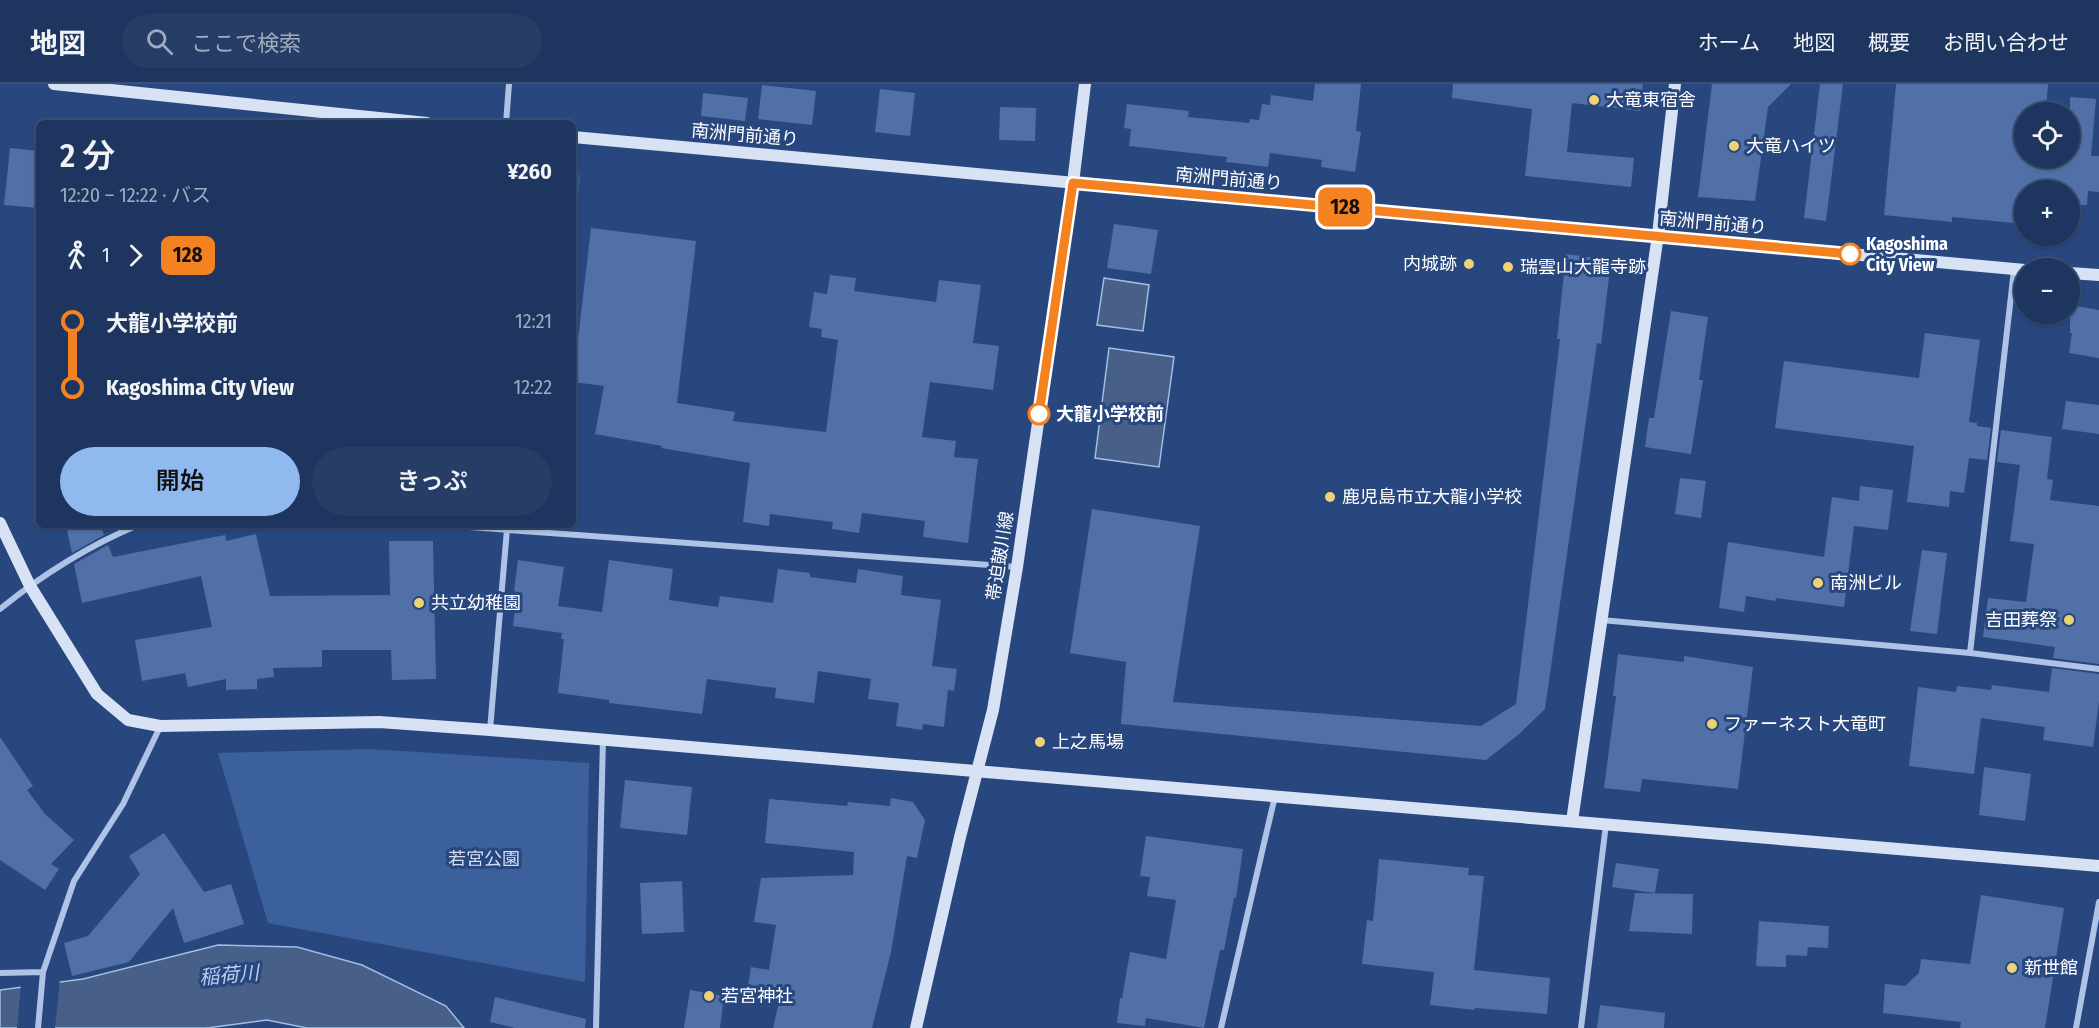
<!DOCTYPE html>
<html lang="ja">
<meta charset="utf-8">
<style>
body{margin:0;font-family:"Fira Sans Condensed","Noto Sans JP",sans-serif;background:#263d65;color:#f1f3f6;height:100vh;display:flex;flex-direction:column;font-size:22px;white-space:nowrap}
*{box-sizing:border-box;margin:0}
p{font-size:20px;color:#a1abbd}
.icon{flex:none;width:33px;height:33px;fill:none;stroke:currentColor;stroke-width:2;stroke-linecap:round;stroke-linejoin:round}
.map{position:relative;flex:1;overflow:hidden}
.sheet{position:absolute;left:36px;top:36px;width:540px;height:408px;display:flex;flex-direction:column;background:#1e355f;border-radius:9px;box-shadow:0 2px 4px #0004,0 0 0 2px #3c5074}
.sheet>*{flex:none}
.badge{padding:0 12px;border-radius:9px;font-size:21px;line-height:39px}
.buttons{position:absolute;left:2014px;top:18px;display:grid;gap:12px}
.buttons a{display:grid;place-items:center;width:66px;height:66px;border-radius:50%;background:#1e355f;box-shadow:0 2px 4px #0004,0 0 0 2px #3c5074;font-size:30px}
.map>.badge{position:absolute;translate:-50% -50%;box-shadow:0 0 0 3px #fff}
.legs{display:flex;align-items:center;gap:9px;height:66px;padding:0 24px;font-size:20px}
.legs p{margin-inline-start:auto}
.summary{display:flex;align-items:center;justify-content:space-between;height:102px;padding:0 24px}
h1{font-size:33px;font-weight:600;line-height:45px}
.button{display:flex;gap:12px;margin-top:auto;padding:12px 24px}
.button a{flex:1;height:69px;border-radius:36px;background:#90b9f0;color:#111;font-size:24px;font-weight:600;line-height:69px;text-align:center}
.button a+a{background:#263d65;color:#f1f3f6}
ul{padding:0 24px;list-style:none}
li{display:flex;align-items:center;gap:21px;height:66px;font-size:22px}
li i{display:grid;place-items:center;width:9px;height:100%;margin:0 8px;background:currentColor}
li i::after{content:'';width:15px;height:15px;margin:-8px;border:4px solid;border-radius:50%;background:#1e355f}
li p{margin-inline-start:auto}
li:first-child i{background:linear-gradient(#0000 50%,currentColor 0)}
li:last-child i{background:linear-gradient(currentColor 50%,#0000 0)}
header{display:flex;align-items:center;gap:36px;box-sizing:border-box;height:84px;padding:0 30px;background:#1e355f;border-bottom:2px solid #3c5074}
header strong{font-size:28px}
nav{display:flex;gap:33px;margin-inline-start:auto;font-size:21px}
.search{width:420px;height:54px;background:#263d65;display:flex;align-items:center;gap:15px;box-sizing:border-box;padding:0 21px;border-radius:33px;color:#a1abbd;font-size:22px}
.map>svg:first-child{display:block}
.green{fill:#3c609c}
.water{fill:#485f87;stroke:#a3bde5;stroke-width:1.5}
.pier{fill:#28477f}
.building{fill:#5070a7}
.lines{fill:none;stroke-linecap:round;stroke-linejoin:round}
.street{stroke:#aec3e5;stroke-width:6}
.secondary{stroke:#d7e2f5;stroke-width:12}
.line-1-casing{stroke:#fff;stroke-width:14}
.line-1{stroke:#f58220;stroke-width:9}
.poi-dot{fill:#edd375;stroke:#28477f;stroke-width:2}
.stop-1-dot{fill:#fff;stroke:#f58220;stroke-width:3}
.labels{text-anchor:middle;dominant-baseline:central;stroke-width:6;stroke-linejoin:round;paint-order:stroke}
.poi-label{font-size:18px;fill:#fff;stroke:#28477f;text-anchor:start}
.street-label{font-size:18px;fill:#fff;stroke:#28477f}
.stop-label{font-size:18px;font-weight:bold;fill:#fff;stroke:#28477f;text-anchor:start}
.park-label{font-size:18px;fill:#d1def4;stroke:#28477f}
.water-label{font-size:20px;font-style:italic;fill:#bacded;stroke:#28477f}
</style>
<header>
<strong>地図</strong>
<div class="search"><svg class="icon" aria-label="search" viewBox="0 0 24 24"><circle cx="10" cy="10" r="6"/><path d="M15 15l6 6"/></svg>ここで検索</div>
<nav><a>ホーム</a><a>地図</a><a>概要</a><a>お問い合わせ</a></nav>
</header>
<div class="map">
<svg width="2099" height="944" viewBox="0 0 2099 944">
<rect width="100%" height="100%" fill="#28477f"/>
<!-- green -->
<path class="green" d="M573,90L580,91L573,170Z
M371,665L589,679L585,898L268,839L218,669Z"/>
<!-- water -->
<path class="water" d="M1104,194L1149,201L1143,247L1097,241Z
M1109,264L1174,273L1159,383L1095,374Z
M218,861L297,863L362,881L446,922L464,944H307L267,936L207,944H0V906L83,895Z"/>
<!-- pier -->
<path class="pier" d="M60,895L55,944H17L21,900Z"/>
<!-- building -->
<path class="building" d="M1315,0H1361L1356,47L1361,48L1355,88L1321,83L1322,76L1270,69L1268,83L1226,78L1227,73L1129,62L1131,45L1124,44L1127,20L1189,27L1188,33L1249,39L1250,35L1259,36L1262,20L1270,21L1271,11L1313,17Z
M1453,0H1643L1640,27L1572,19L1567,68L1634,74L1631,103L1525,92L1532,25L1452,14Z
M1712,0H1791L1768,23L1755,117L1698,113Z
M1820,0H1843L1826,137L1804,134Z
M1896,0H2048L2046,28H2025V74H2070V13L2096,15L2091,72H2099V108L2088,107L2087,121H2070V105L2025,106V140L1952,133V138L1884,131Z
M762,1L816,7L812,41L758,35Z
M880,5L915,9L910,52L875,48Z
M703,9L748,14L745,37L701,32Z
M1000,23L1036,24L1035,57L999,56Z
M10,64L39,67V124L4,121Z
M1114,140L1158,146L1151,190L1107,184Z
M591,144L696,157L677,319L735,328L733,337L826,348L838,256L821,253L822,245L809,243L814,208L827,210L830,191L856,194L854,207L936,218L939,196L981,201L973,259L999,262L993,306L930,298L922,353L956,357L954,373L978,375L968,459L923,453L925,437L862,429L859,449L832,445L833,438L770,430L769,442L743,438L750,379L661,364L662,362L595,350L604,302L573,298Z
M1566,170L1611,176L1601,260L1597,259L1545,625L1518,651L1486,676L1121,640L1126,578L1070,569L1092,425L1200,442L1173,618L1481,642L1516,620L1560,255H1557Z
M2070,221L2099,226V274L2069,269L2072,249H2070Z
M1671,227L1708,233L1699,296H1703L1691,370L1645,363L1649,334H1654Z
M1925,249L1980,256L1969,338L1977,339V342L1991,344L1987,376L1969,374L1964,409L1950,407L1949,423L1907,418L1914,362L1775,344L1784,277L1919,294Z
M2066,317L2099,321V350L2062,345Z
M2001,346L2052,353L2047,395L2053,396L2050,416L2099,422V580L2053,574L2055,563L1983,553L1988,514L2026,518L2034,460L2010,457L2020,381L1997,378Z
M1680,394L1706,397L1701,434L1675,430Z
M1860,402L1893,406L1888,446L1854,442L1844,523L1776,514L1775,517L1746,512L1744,528L1719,524L1728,458L1824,473L1832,413L1859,417Z
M66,441H100L104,451L72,469Z
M256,450L270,512L390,511L389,457H433L436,595L392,596L391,566H322V583L273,584L274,593L257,595V605L226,606V595L188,603L185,589L142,597L135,556L212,543L201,492L82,519L74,480L108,461L113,473L225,451L226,457Z
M1922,466L1947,469L1937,550L1910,547Z
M518,476L564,483L558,522L602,528L609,476L673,485L669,516L718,523L720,512L773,519L778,485L810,489V493L856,499L858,485L903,492L901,511L941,516L932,582L957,585L954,607L948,606L944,643L923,640L922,646L896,642L899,619L868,615L871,595L818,587L814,619L775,614L776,604L707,595L702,630L609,619V616L558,609L564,555H561L562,549L513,542L517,508L514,507Z
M1618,570L1684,578V572L1753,583L1738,705L1642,695L1640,708L1604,704L1616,612H1613Z
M2052,584L2099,590V618L2093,663L2043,656L2045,643L1981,634L1974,690L1909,682L1918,603L1956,608L1957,602L1991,606L1992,601L2049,608Z
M0,653L33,702L27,706L45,730L74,756L51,780L59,785L45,806L0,776Z
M1984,683L2031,690L2025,737L1979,731Z
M625,696L692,703L687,751L620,744Z
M891,714L913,718L925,736L917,774L907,772L891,868L872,944H773L780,914L747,909L751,883L769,886L776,841L754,838L761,794L853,791L854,768L765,759L769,715L847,722L848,718L890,722Z
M164,749L204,808L231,800L244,840L184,859L173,824L129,878L72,892L64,859L88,852L140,790L129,772Z
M1146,752L1243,765L1236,814H1234L1224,866H1220L1204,944L1146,934L1145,942L1117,939L1120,914H1122L1130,868L1166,875L1176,816L1147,812L1150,793L1140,792Z
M1379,775L1469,784L1468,791L1484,792L1474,886L1550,894L1547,930L1475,924L1474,926L1430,921L1434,888L1362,880L1367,836L1373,837Z
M1616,779L1659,785L1655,809L1612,803Z
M682,797L684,848L642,850L640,799Z
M1635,809L1693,810L1692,850L1629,847Z
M1981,811L2064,824L2045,944H1960L1961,938L1883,929L1885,900L1905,902L1919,889L1921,875L1970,880Z
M1759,837L1829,842L1828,864L1808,863L1807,872L1786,871V883L1756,882Z
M690,906L724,912L720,944H684Z
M495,913L586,935L585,944H515L490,938Z
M1600,921L1665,929L1664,944H1597Z"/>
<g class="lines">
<!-- street -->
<path class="street" d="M506,39L509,0
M441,441L1017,483
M0,525C42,491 88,462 138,441
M1601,536L1970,569L2099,585
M1970,569L2014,186
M490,646L507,445
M0,889L43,888
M38,944L43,888L74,797L123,720L160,643
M596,944L603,655
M1221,944L1275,712
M1581,944L1606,740
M2076,944L2099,818"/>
<!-- secondary -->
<path class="secondary" d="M54,0L427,39
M573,53L2025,186
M2070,189L2099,191
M0,439L30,502L97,610L128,636L160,642L379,638L490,646L2099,782
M1572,737L1658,151L1675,0
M916,944L960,753L993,626L1017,483L1073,99L1085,0"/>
</g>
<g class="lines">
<!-- line-1 casing -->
<g class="line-1-casing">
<path id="line-1" d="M1039,330L1073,99L1850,170"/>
</g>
<!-- line-1 -->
<use href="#line-1" class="line-1"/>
</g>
<!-- markers -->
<g class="poi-dot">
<circle cx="1594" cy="16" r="6"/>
<circle cx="1734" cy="62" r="6"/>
<circle cx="1469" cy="180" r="6"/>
<circle cx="1508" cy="183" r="6"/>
<circle cx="1330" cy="413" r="6"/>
<circle cx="1818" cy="499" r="6"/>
<circle cx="419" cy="519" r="6"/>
<circle cx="2069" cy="536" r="6"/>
<circle cx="1712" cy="640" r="6"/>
<circle cx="1040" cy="658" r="6"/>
<circle cx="2012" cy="884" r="6"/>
<circle cx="709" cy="912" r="6"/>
</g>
<g class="stop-1-dot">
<circle cx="1850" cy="170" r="10"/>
<circle cx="1039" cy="330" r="10"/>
</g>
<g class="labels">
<!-- poi labels -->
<g class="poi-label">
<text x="1606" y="16">大竜東宿舎</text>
<text x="1746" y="62">大竜ハイツ</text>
<text x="1457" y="180" text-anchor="end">内城跡</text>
<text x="1520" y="183">瑞雲山大龍寺跡</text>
<text x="1342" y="413">鹿児島市立大龍小学校</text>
<text x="1830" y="499">南洲ビル</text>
<text x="431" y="519">共立幼稚園</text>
<text x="2057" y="536" text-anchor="end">吉田葬祭</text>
<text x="1724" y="640">ファーネスト大竜町</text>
<text x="1052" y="658">上之馬場</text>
<text x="2024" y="884">新世館</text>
<text x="721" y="912">若宮神社</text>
</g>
<!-- street labels -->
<g class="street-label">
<text transform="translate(745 51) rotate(5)">南洲門前通り</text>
<text transform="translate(1229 95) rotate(5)">南洲門前通り</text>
<text transform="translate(1713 139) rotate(5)">南洲門前通り</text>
<text transform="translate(1000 472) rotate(-81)">帯迫皷川線</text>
</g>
<!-- stop labels -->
<g class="stop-label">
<text x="1866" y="160">Kagoshima<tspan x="1866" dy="21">City View</tspan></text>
<text x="1056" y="330">大龍小学校前</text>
</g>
<!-- park labels -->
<g class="park-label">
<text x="484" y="775">若宮公園</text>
</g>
<!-- water labels -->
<g class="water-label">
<text transform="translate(229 891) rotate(-5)">稲荷川</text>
</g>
</g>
</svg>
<div class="buttons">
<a><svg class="icon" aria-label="locate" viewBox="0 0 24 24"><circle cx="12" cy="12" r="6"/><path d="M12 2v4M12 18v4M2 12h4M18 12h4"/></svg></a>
<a>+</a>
<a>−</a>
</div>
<b class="badge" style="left:1345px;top:123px;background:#f58220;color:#111">128</b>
<section class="sheet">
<div class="summary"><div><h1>2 分</h1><p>12:20 – 12:22 · バス</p></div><b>¥260</b></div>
<div class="legs"><svg class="icon" aria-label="walk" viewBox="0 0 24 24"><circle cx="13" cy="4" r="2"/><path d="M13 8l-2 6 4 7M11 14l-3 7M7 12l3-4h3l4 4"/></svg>1<svg class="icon" aria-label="forward" viewBox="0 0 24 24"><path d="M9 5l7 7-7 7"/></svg><b class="badge" style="background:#f58220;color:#111">128</b></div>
<ul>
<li><i style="color:#f58220"></i><b>大龍小学校前</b><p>12:21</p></li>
<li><i style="color:#f58220"></i><b>Kagoshima City View</b><p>12:22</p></li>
</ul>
<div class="button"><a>開始</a><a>きっぷ</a></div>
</section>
</div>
